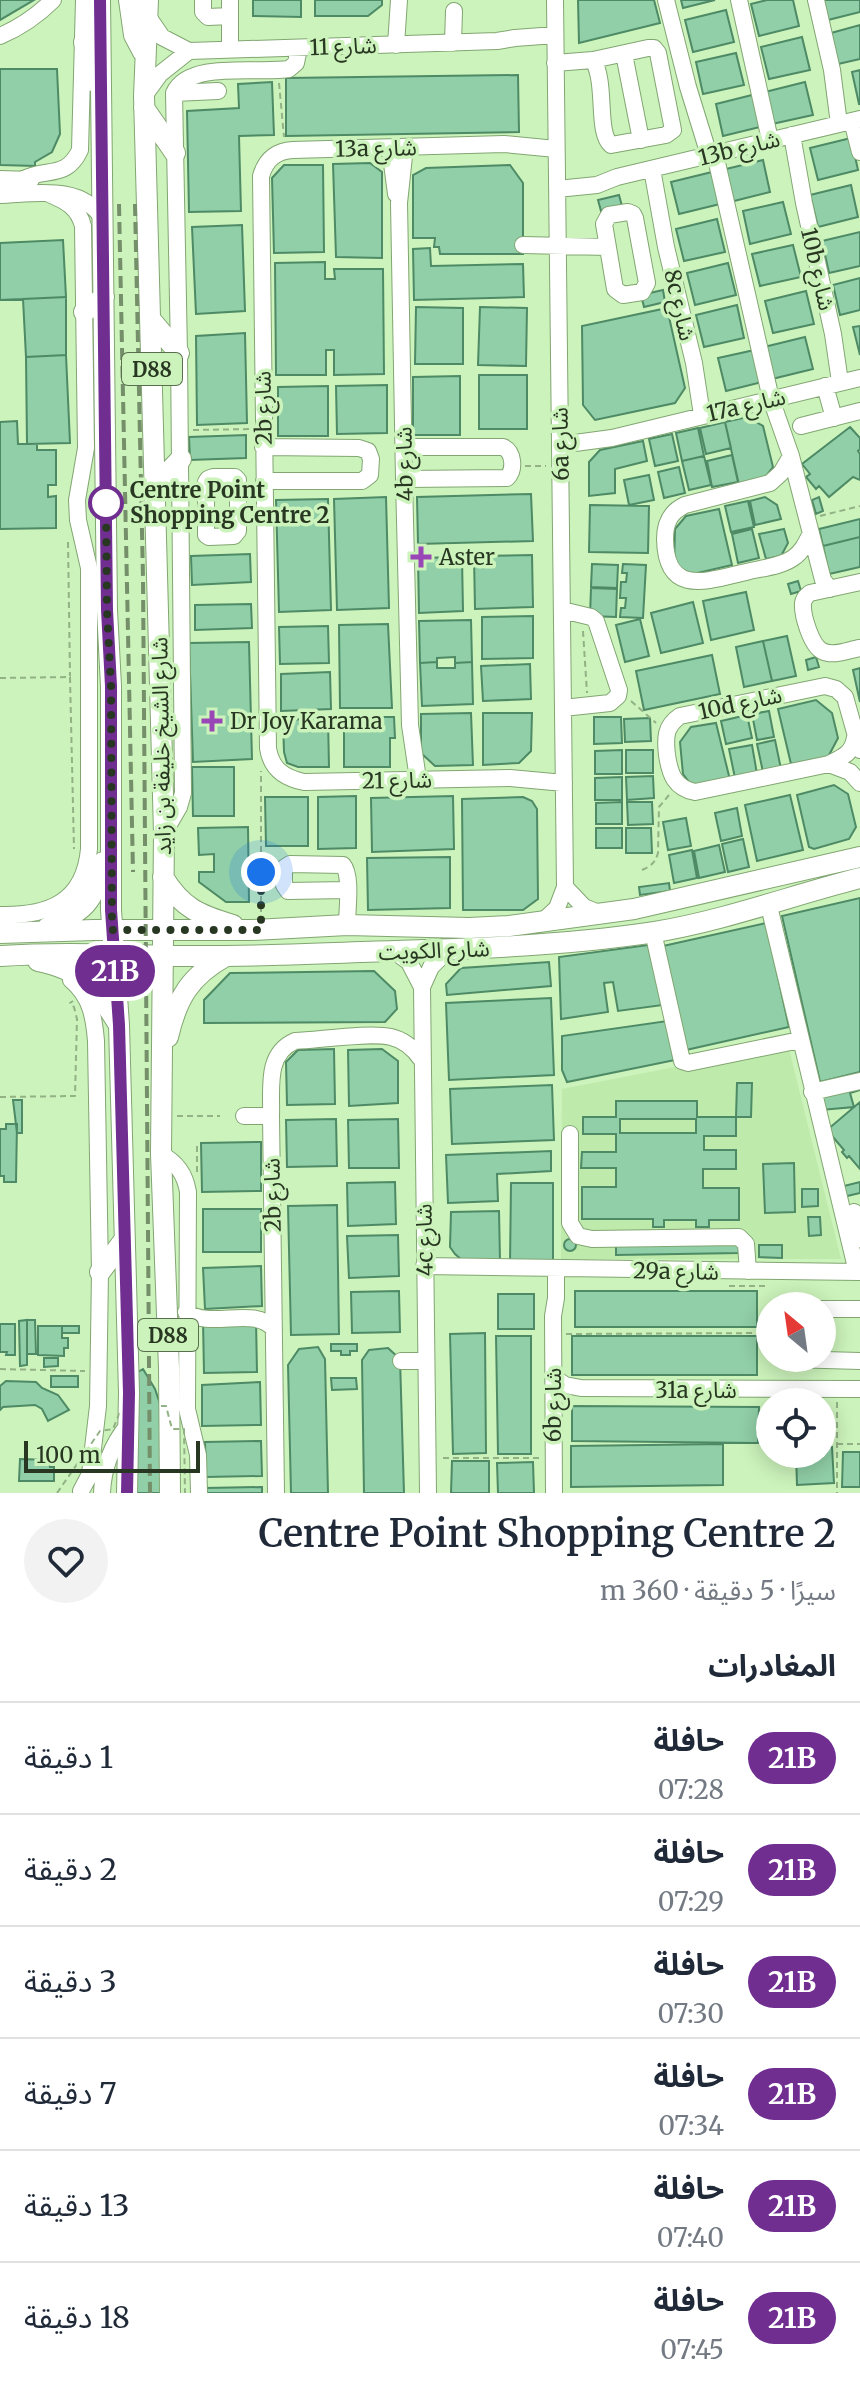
<!DOCTYPE html>
<html lang="ar">
<meta charset="utf-8">
<style>
body{margin:0;font-family:Merriweather,"Noto Sans Arabic",serif;background:#f2f2f3;color:#1f2937;direction:rtl;height:100vh;display:flex;flex-direction:column;font-size:30px;white-space:nowrap}
*{box-sizing:border-box;margin:0}
p{font-size:26px;color:#747a83}
.icon{flex:none;width:44px;height:44px;fill:none;stroke:currentColor;stroke-width:2;stroke-linecap:round;stroke-linejoin:round}
.map{position:relative;height:1493px;overflow:hidden;direction:ltr}
.side{display:flex;flex-direction:column;background:#fff;flex:1}
.side>*{flex:none}
.badge{padding:0 16px;border-radius:26px;font-size:28px;line-height:52px}
.needle{width:52px;rotate:331deg}
.tools{position:absolute;left:756px;top:1292px;display:grid;gap:16px}
.tools a{display:grid;place-items:center;width:80px;height:80px;border-radius:50%;background:#fff;box-shadow:0 4px 20px #0003;font-size:40px}
.scale{position:absolute;left:24px;bottom:20px;width:176px;box-sizing:border-box;padding-left:8px;border:4px solid #283721;border-top:0;font-size:22px;line-height:28px;white-space:nowrap;color:#283721;-webkit-text-stroke:6px #ccf3bb;paint-order:stroke}
.you{position:absolute;width:40px;height:40px;margin:-20px;border:6px solid #fff;border-radius:50%;background:#1a73e8;box-shadow:0 0 0 12px #1a73e833}
.map>.badge{position:absolute;translate:-50% -50%;box-shadow:0 0 0 4px #fff}
h2{padding:0 24px;font-size:30px;line-height:72px}
.round{display:grid;place-items:center;flex:none;width:84px;height:84px;border-radius:42px;background:#f2f2f3}
.headline{display:flex;align-items:center;justify-content:space-between;height:136px;padding:0 24px}
h1{font-size:38px;font-weight:600;line-height:60px}
ul{padding:0;list-style:none}
li{display:flex;align-items:center;gap:24px;height:112px;padding:0 24px;border-top:2px solid #e0e1e3}
li div{flex:1}
li b{display:block;font-size:30px}
li em{font-style:normal}
li .badge{min-width:88px;font-weight:700;text-align:center}
.map>svg:first-child{display:block}
.built{fill:#beeaab}
.building{fill:#90cfa7;stroke:#4d8a65;stroke-width:2;fill-rule:evenodd}
.lines{fill:none;stroke-linecap:round;stroke-linejoin:round}
.minor-casing{stroke:#82a672;stroke-width:18}
.major-casing{stroke:#82a672;stroke-width:22}
.path{stroke:#92b185;stroke-width:2;stroke-dasharray:6 4;stroke-linecap:butt}
.minor{stroke:#fff;stroke-width:16}
.major{stroke:#fff;stroke-width:20}
.rail{stroke:#748f69;stroke-width:4;stroke-dasharray:12 6;stroke-linecap:butt}
.path-bridge{stroke:#92b185;stroke-width:2;stroke-dasharray:6 4;stroke-linecap:butt}
.line-casing{stroke:#fff;stroke-width:18}
.line{stroke:#6f2e90;stroke-width:12}
.walk{stroke:#283721;stroke-width:8;stroke-dasharray:0 14.4}
.stop-dot{fill:#fff;stroke:#6f2e90;stroke-width:4}
.poi-dot{fill:#9947b6;stroke:#ccf3bb;stroke-width:3}
.labels{text-anchor:middle;dominant-baseline:central;stroke-width:7;stroke-linejoin:round;paint-order:stroke}
.shield{fill:#ccf3bb;stroke:#596f4f;stroke-width:2}
.shield-label{font-size:20px;font-weight:bold;fill:#283721}
.street-label{font-size:22px;fill:#283721;stroke:#ccf3bb}
.stop-label{font-size:22px;font-weight:bold;fill:#283721;stroke:#ccf3bb;text-anchor:start}
.poi-label{font-size:22px;fill:#283721;stroke:#ccf3bb;text-anchor:start}
</style>
<div class="map">
<svg width="860" height="1493" viewBox="0 0 860 1493">
<rect width="100%" height="100%" fill="#ccf3bb"/>
<!-- built -->
<path class="built" d="M788,1045L841,1259H561L562,1089Z"/>
<!-- building -->
<path class="building" d="M0,0H34L0,20Z
M253,0H301V17L253,16Z
M315,0H382V5L368,16H315Z
M578,0H654L660,23L579,43Z
M681,0H715L683,8Z
M767,0H793L799,26L759,36L751,4Z
M823,0H860V12L828,20Z
M726,10L734,42L693,52L685,20Z
M860,25V59L838,64L831,33Z
M802,37L810,70L769,79L761,47Z
M736,53L744,85L703,94L696,62Z
M0,69H57L60,134L52,152L35,162V166L0,165Z
M860,70V104H859L852,72Z
M518,75L519,132L286,136V78Z
M272,82L274,135L239,136L241,211L189,212L187,111L239,108L238,84Z
M805,82L813,115L772,124L765,92Z
M756,94L764,126L723,136L716,104Z
M851,138L858,170L818,180L810,148Z
M763,160L770,192L730,202L722,170Z
M370,163L382,172V258L336,257L333,164Z
M284,165H323L324,252L274,253L272,178Z
M510,165L523,183V254H440L439,247H434L435,238H413V175L426,168Z
M712,172L720,204L679,214L671,182Z
M851,185L858,217L818,227L810,195Z
M619,195L622,206L601,211L598,200Z
M783,202L791,234L750,244L743,211Z
M717,219L725,252L684,261L676,229Z
M242,225L245,311L196,314L192,227Z
M860,232V266L829,273L822,241Z
M63,240L66,297L0,300V243Z
M793,245L801,277L760,286L752,254Z
M430,248L431,266L523,264L524,297L414,300L413,249Z
M325,262V279H335L334,269H383L384,374L334,375V350H326V375H276L275,263Z
M728,263L736,295L695,305L687,273Z
M860,278V310L840,315L833,285Z
M663,290L665,302L644,307L641,295Z
M806,291L814,324L773,333L765,301Z
M66,297V355L26,357L23,299Z
M737,305L744,338L704,347L696,315Z
M416,307L463,308V364H415Z
M480,307L527,308L526,366L478,365Z
M667,308L685,388L675,403L595,420L583,405L582,326Z
M860,326V355L853,327Z
M245,333L247,423L197,425L196,336Z
M805,337L813,369L772,379L764,347Z
M759,349L766,381L726,391L718,358Z
M66,355L70,443L27,444L26,357Z
M479,375H527V429H479Z
M460,376V435H413V377Z
M387,385V433L337,434L336,386Z
M328,386V436H278V387Z
M747,417L763,426L773,467L763,480L739,485L725,422Z
M17,421L18,444H37V450H56V485H48V497L56,496V528L0,529V422Z
M725,422L731,448L706,454L700,428Z
M850,427L860,438V449L858,451L860,454V480L853,477L829,497L819,486L816,489L806,477L810,474L802,464Z
M698,428L704,456L682,461L676,433Z
M672,434L678,461L655,466L649,439Z
M246,435V458L190,460L189,437Z
M643,441L647,461L615,469V493L589,496V462L600,450Z
M732,455L738,482L712,487L707,461Z
M704,456L711,485L689,490L682,461Z
M679,467L685,493L664,498L658,472Z
M649,475L654,500L629,505L624,480Z
M531,494L533,541L418,544L417,497Z
M386,497L389,608L337,610L334,499Z
M765,497L777,505L781,519L755,525L750,501Z
M819,497L823,511L816,514L812,500Z
M328,499L331,610L279,612L276,500Z
M748,501L754,527L731,532L725,506Z
M590,505L649,506L648,553L589,552Z
M719,509L732,565L689,575L674,563L675,529L686,516Z
M860,519V537L823,546L819,529Z
M752,529L759,558L738,563L732,534Z
M784,529L788,543L781,556L766,559L759,534Z
M860,537V567L829,574L823,546Z
M250,554L251,582L192,585L191,556Z
M532,555L533,607L475,609L474,556Z
M462,557L463,611L419,613L418,558Z
M592,564L618,565L617,588L591,587Z
M623,564L646,565L643,618L620,617L621,608H625L626,598H620L621,582H626L627,573H622Z
M798,581L801,591L791,594L788,584Z
M591,588L617,589L616,617L590,616Z
M746,592L754,630L711,640L703,601Z
M693,602L703,643L661,653L651,613Z
M251,604L252,628L195,630V605Z
M533,616V658L482,659V617Z
M640,619L649,656L625,662L616,625Z
M471,620L472,662L455,663V657L437,658V662L420,663L419,621Z
M388,624L392,708H340L339,625Z
M328,626L329,663L280,664L279,627Z
M787,636L796,676L772,681L763,641Z
M763,641L772,681L744,687L736,647Z
M249,642L252,759L193,762L189,643Z
M712,655L720,694L644,710L636,671Z
M816,657L819,667L808,670L806,660Z
M437,662V668H455V663L472,662L473,704L422,706L420,663Z
M530,664L531,699L483,701L481,666Z
M860,668V702L853,670Z
M330,672L331,709L281,711V674Z
M816,700L832,713L838,738L828,757L791,764L778,709Z
M769,711L774,737L757,740L752,714Z
M471,713L473,765L435,766L421,753V714Z
M483,713H532L531,751L519,763L483,765Z
M747,715L752,738L726,744L721,721Z
M344,717H394L395,738H390V767H344Z
M594,717H621L622,743L594,744Z
M328,718L329,767H298L287,763L284,752L283,720Z
M650,718L651,741L625,742L624,719Z
M716,723L730,780L692,786L683,774L680,742L691,727Z
M775,740L781,769L763,772L757,744Z
M752,745L757,774L735,778L729,749Z
M622,750V774H595V751Z
M626,750H653V773H626Z
M192,767H234V816H193Z
M653,776L654,798L627,800L626,777Z
M622,777V800H595V778Z
M834,785L848,794L856,827L849,839L814,849L809,847L797,795Z
M790,795L803,850L757,861L745,805Z
M356,796V848L318,849V797Z
M453,796L454,849L372,852L371,798Z
M265,797H308V846H266Z
M523,797L532,801L537,809L538,899L523,910H463L462,799Z
M622,802V824H596V803Z
M627,802H652L653,824L628,825Z
M737,808L742,836L721,841L715,813Z
M686,818L691,846L668,850L663,822Z
M248,827L249,902H226L199,882V872H214V854L199,855L198,828Z
M596,828H622V848H596Z
M626,828H651L652,853H626Z
M743,839L749,867L728,872L722,844Z
M719,845L725,872L699,878L694,851Z
M692,850L697,878L674,883L669,855Z
M450,857V908L368,910L367,858Z
M669,883L670,891L640,895L639,887Z
M860,898V1072L820,1082L782,916Z
M766,923L789,1027L686,1050L663,946Z
M648,945L663,1005L618,1011L613,982L604,983L608,1012L561,1019L559,957Z
M549,962L551,986L447,995L446,984L461,968Z
M374,971L395,991L397,1009L385,1022L204,1023V1000L230,973Z
M551,998L554,1075L449,1080L446,1003Z
M667,1021L675,1060L567,1082L562,1070V1036Z
M334,1049L335,1104L287,1105L286,1062L298,1050Z
M382,1049L398,1061V1103L349,1106L348,1050Z
M737,1083H752L751,1117H736Z
M860,1084V1090L850,1093L854,1107L821,1110L816,1093Z
M552,1085L554,1140L452,1144L450,1089Z
M13,1100H22V1133H17Z
M616,1101H697V1117H736V1136H704V1150H736V1169H703V1188H739V1220H709V1227H696V1220H664V1227H653V1219H582V1187H616V1168H581L582,1152H616V1134H583V1117H616ZM620,1119H696V1133H620Z
M860,1102V1169L849,1156L847,1158L842,1152L844,1150L827,1130Z
M336,1119L337,1166L287,1167L286,1120Z
M398,1119L399,1168H349L348,1120Z
M6,1124H17L16,1182H4V1176H0V1129H6Z
M261,1142V1191L202,1192L201,1143Z
M551,1151V1171L497,1174L498,1201L448,1203L446,1155Z
M794,1163L795,1212L765,1213L763,1164Z
M395,1182L396,1224L348,1226L347,1183Z
M860,1182V1193L843,1197L840,1187Z
M511,1183H553V1264H510Z
M802,1189H818V1206L802,1207Z
M337,1205L339,1334L291,1335L288,1206Z
M203,1209H261V1252H203Z
M499,1211L500,1260H462L455,1254L450,1247L451,1212Z
M808,1217H820L821,1235L809,1236Z
M398,1235L399,1276L349,1278L347,1236Z
M564 1245a6 6 0 1 1 12 0a6 6 0 1 1-12 0Z
M734,1243L742,1246L740,1253L616,1255V1246Z
M759,1245H782V1258L759,1257Z
M261,1266L262,1306L205,1309L203,1268Z
M399,1291L400,1332L352,1333L351,1292Z
M575,1291H757V1327H575Z
M498,1294H534V1329H498Z
M27,1320H35L36,1354H27Z
M27,1320V1365L20,1366L19,1321Z
M256,1320L257,1372L204,1373L203,1321Z
M0,1324H15V1355H6L7,1352H0Z
M38,1326H62V1338H68V1348H64V1356L38,1355Z
M62,1326H79V1333H62Z
M485,1333L486,1453L453,1454L450,1334Z
M496,1336H531V1454H498Z
M572,1336H757V1375H572Z
M331,1344H357V1351H350V1355H341V1351H331Z
M318,1347L325,1359L328,1493H291L288,1365L299,1349Z
M388,1348L400,1359L404,1493H364L362,1360L369,1350Z
M44,1358H58V1366L44,1367Z
M143,1369L155,1389L163,1413L174,1493H120L136,1373Z
M51,1376H78V1387H51Z
M331,1378H356L357,1389L332,1390Z
M6,1381L36,1382L42,1388L58,1395L69,1410L48,1421L42,1409L35,1405L3,1407L0,1410V1386Z
M260,1382L261,1425L202,1426V1385Z
M572,1406L759,1407L758,1443L572,1441Z
M261,1441L262,1476L206,1477L205,1442Z
M723,1444V1485L571,1487V1446Z
M822,1447H832L834,1483L797,1485L796,1454H822Z
M843,1452H860V1487H842Z
M20,1459L50,1460V1467H54V1481H19Z
M452,1461H489V1493H451Z
M533,1462L534,1493H498L497,1463Z
M262,1487V1493H205V1488Z"/>
<g class="lines">
<!-- minor casing -->
<g class="minor-casing">
<path id="minor" d="M203,0V12L208,17L230,16V0
M666,0L688,87L709,155
M739,0L770,140
M816,0L832,70L839,124
M147,15L162,37L189,51L497,41L515,38L555,35
M0,36C21,27 37,16 53,0
M453,43L454,11
M396,45L399,0
M648,48H654L658,53L673,130L666,135L611,145C596,132 607,83 593,60Z
M230,50V16
M624,54L641,140
M555,63L593,60
M174,93L218,91
M144,96L160,74L189,51
M852,121L860,152
M792,135L804,203L833,334L840,382
M405,147L399,203L404,479L410,725L418,779
M390,148L396,194
M556,149L504,144L293,150C276,151 266,159 261,176L268,748C271,769 284,778 304,782L510,778L564,783
M715,154L771,399L791,456L823,580L830,589
M652,169L666,247L694,363L702,415
M0,179L31,180
M24,179C46,167 66,180 80,150L84,0
M557,189L597,185L617,177L860,119
M0,195C35,194 81,184 103,219
M628,212L633,214L635,218L647,283L642,292L623,295L615,289L604,224L609,215Z
M523,245L608,247
M825,386L834,418
M801,426L860,411
M560,445L612,438L860,378
M263,447L359,448L368,451L371,459L370,475L362,481H264
M404,447H503C514,452 515,470 507,478L404,479
M791,456L781,473L770,483L685,505C670,512 665,523 665,539C666,597 707,581 746,572C761,568 780,567 793,558C802,552 806,543 811,533
M213,477H235L238,480V531L234,536L209,537L206,535V482L208,479Z
M860,582L810,593C806,597 804,597 803,603C802,615 811,645 822,651C833,657 848,650 860,648
M562,610L591,617L596,621L619,690L618,696L610,703L563,708
M855,737C853,753 843,757 829,764L695,792C675,788 670,775 667,755C665,738 665,726 680,716L825,686L836,689L845,697L860,750
M829,764L850,772L860,783
M164,833L179,807L183,793L179,353L174,93C189,60 258,74 289,69L296,63L299,48
M565,887L584,907L601,914
M769,906L857,1272
M0,915C48,916 84,903 89,849V568L78,520L77,500L86,448L83,226C78,207 66,201 49,194
M542,922L557,908L565,887L555,0
M347,925C347,909 352,876 343,865L290,864L284,868V885L288,891L347,890
M653,932L682,1061L688,1063L800,1040
M394,951L409,962L422,987
M71,980C91,997 94,1017 96,1041L100,1272L98,1406L90,1474L81,1491
M812,1092L860,1081
M244,1116H271
M570,1134V1223L578,1236L592,1239L739,1237L746,1244L748,1271
M161,1154C177,1163 185,1174 188,1192L187,1409L198,1455L199,1493
M854,1212L857,1233L860,1239
M424,1266L860,1272
M822,1309H860
M186,1312C212,1330 253,1305 274,1329
M789,1359L860,1361
M401,1361H426
M553,1377L565,1385L581,1388L860,1389
M102,1493C103,1467 111,1446 128,1425
M276,1493L271,1116C272,1089 265,1054 295,1041C320,1040 369,1032 391,1037C404,1040 414,1049 421,1059
M428,1493L422,987L431,967L447,951
M554,1493L553,1316L556,1298V1269"/>
</g>
<!-- major casing -->
<g class="major-casing">
<path id="major" d="M100,0L107,610L111,686V910L119,1025L129,1393L127,1493
M129,0L134,35L143,52
M148,0L144,96L164,833L161,1154L169,1368L170,1493
M84,42L93,81
M144,108L175,153
M84,312L104,297
M151,320L179,353
M155,486L181,459
M163,877C182,908 199,915 233,925
M47,928C86,909 93,904 103,862
M0,933L94,930H252L347,925L469,928L509,926L634,909L860,857
M0,956C61,952 121,955 182,956C253,957 324,953 395,951C481,949 569,945 655,932C726,920 790,896 860,878
M38,961C81,970 95,986 117,1022
M168,1037C177,998 190,976 226,956
M100,1272L124,1240"/>
</g>
<!-- path -->
<path class="path" d="M279,83L284,137
M193,430L251,429
M525,466H546
M820,516L860,506
M68,542L70,676
M583,631L587,693
M0,678L70,677L74,849
M631,701L656,723
M642,870C651,866 655,863 658,853L659,807L669,795
M261,912V771
M0,1097L75,1096L77,1019L74,1007L70,1003L73,1001
M177,1116H220
M197,1146V1172
M729,1286H767
M566,1334L770,1333
M0,1369L85,1371
M837,1402V1493
M837,1444H860
M443,1458H540"/>
<!-- minor -->
<use href="#minor" class="minor"/>
<!-- major -->
<use href="#major" class="major"/>
<!-- rail -->
<path class="rail" d="M119,204L133,872
M135,204L143,578L150,1493"/>
<!-- path-bridge -->
<path class="path-bridge" d="M161,1406H166L172,1429H184L185,1493
M57,1493L100,1431L113,1429L122,1407"/>
</g>
<g class="lines">
<!-- line casing -->
<g class="line-casing">
<path id="line" d="M100,0L107,610L111,686V910L119,1025L129,1393L127,1493"/>
</g>
<!-- line -->
<use href="#line" class="line"/>
<!-- walk -->
<path class="walk" d="M106,503V501L107,610L111,686L112,930H261V872"/>
</g>
<!-- markers -->
<circle class="stop-dot" cx="106" cy="503" r="16"/>
<g class="poi-dot">
<path d="M417 545h8v8h8v8h-8v8h-8v-8h-8v-8h8z"/>
<path d="M208 709h8v8h8v8h-8v8h-8v-8h-8v-8h8z"/>
</g>
<g class="labels">
<!-- shield labels -->
<g class="shield">
<rect x="122" y="353" width="60" height="32" rx="6"/>
<rect x="138" y="1319" width="60" height="32" rx="6"/>
</g>
<g class="shield-label">
<text x="152" y="369">D88</text>
<text x="168" y="1335">D88</text>
</g>
<!-- street labels -->
<g class="street-label">
<text transform="translate(343 46) rotate(-2)">شارع 11</text>
<text transform="translate(376 148) rotate(-1)">13a شارع</text>
<text transform="translate(739 148) rotate(-14)">13b شارع</text>
<text transform="translate(818 269) rotate(77)">10b شارع</text>
<text transform="translate(680 305) rotate(77)">8c شارع</text>
<text transform="translate(746 405) rotate(-13)">17a شارع</text>
<text transform="translate(263 408) rotate(-91)">2b شارع</text>
<text transform="translate(560 444) rotate(-91)">6a شارع</text>
<text transform="translate(404 464) rotate(-91)">4b شارع</text>
<text transform="translate(740 703) rotate(-12)">10d شارع</text>
<text transform="translate(161 746) rotate(-91)">شارع الشيخ خليفة بن زايد</text>
<text transform="translate(397 780) rotate(-1)">شارع 21</text>
<text transform="translate(434 950) rotate(-2)">شارع الكويت</text>
<text transform="translate(272 1195) rotate(-91)">2b شارع</text>
<text transform="translate(424 1240) rotate(-91)">4c شارع</text>
<text transform="translate(676 1271) rotate(1)">29a شارع</text>
<text x="696" y="1390">31a شارع</text>
<text transform="translate(553 1405) rotate(-90)">6b شارع</text>
</g>
<!-- stop labels -->
<g class="stop-label">
<text x="130" y="490">Centre Point<tspan x="130" dy="25">Shopping Centre 2</tspan></text>
</g>
<!-- poi labels -->
<g class="poi-label">
<text x="439" y="557">Aster</text>
<text x="230" y="721">Dr Joy Karama</text>
</g>
</g>
</svg>
<div class="tools">
<a><svg class="needle" viewBox="-14 -14 28 28"><path d="M0-13l5 13h-10z" fill="#e53935"/><path d="M0 13l5-13h-10z" fill="#747a83"/></svg></a>
<a><svg class="icon" aria-label="locate" viewBox="0 0 24 24"><circle cx="12" cy="12" r="6"/><path d="M12 2v4M12 18v4M2 12h4M18 12h4"/></svg></a>
</div>
<div class="scale">100 m</div>
<div class="you" style="left:261px;top:872px"></div>
<b class="badge" style="left:115px;top:971px;background:#6f2e90;color:#fff">21B</b>
</div>
<section class="side">
<div class="headline"><div><h1>Centre Point Shopping Centre 2</h1><p>سيرًا · 5 دقيقة · 360 m</p></div><a class="round"><svg class="icon" aria-label="heart" viewBox="0 0 24 24"><path d="M12 20l-8-8c-3-5 5-10 8-4 3-6 11-1 8 4z"/></svg></a></div>
<h2>المغادرات</h2>
<ul>
<li><span class="badge" style="background:#6f2e90;color:#fff">21B</span><div><b>حافلة</b><p>07:28</p></div><em>1 دقيقة</em></li>
<li><span class="badge" style="background:#6f2e90;color:#fff">21B</span><div><b>حافلة</b><p>07:29</p></div><em>2 دقيقة</em></li>
<li><span class="badge" style="background:#6f2e90;color:#fff">21B</span><div><b>حافلة</b><p>07:30</p></div><em>3 دقيقة</em></li>
<li><span class="badge" style="background:#6f2e90;color:#fff">21B</span><div><b>حافلة</b><p>07:34</p></div><em>7 دقيقة</em></li>
<li><span class="badge" style="background:#6f2e90;color:#fff">21B</span><div><b>حافلة</b><p>07:40</p></div><em>13 دقيقة</em></li>
<li><span class="badge" style="background:#6f2e90;color:#fff">21B</span><div><b>حافلة</b><p>07:45</p></div><em>18 دقيقة</em></li>
</ul>
</section>
